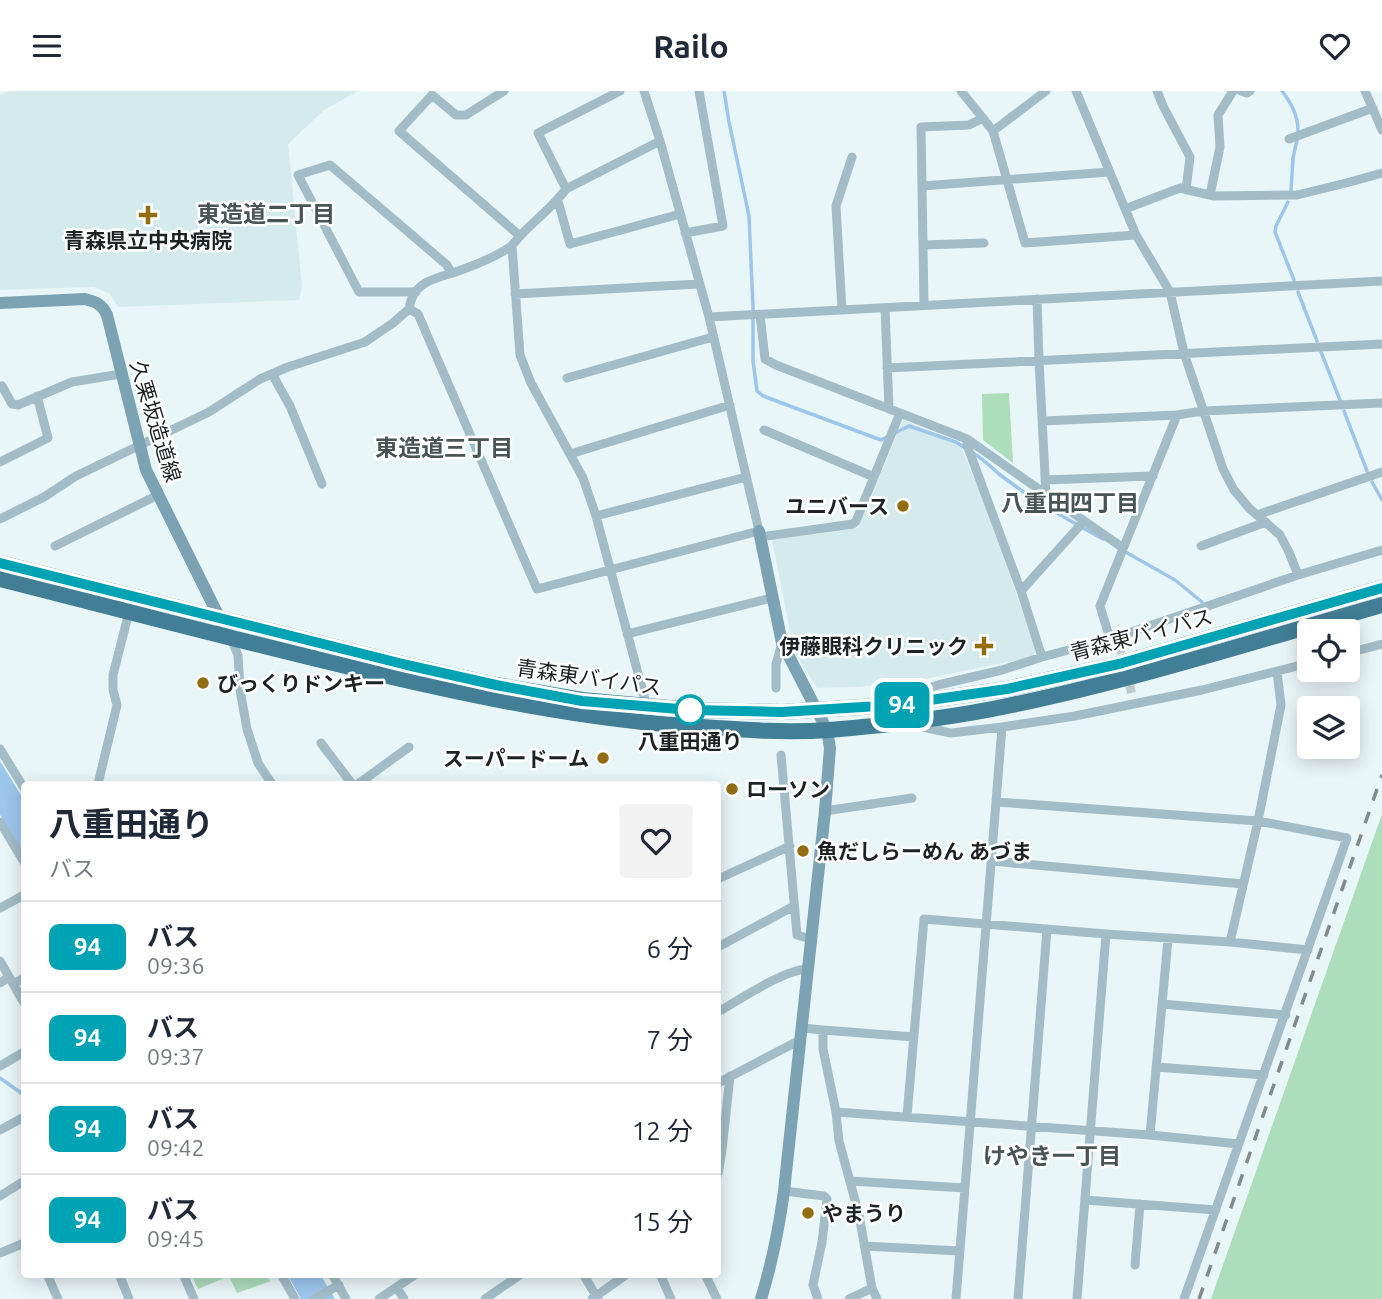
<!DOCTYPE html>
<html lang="ja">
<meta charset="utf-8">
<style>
body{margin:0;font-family:Ubuntu,"Noto Sans JP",sans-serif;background:#f2f2f3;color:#1f2937;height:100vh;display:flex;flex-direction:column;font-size:26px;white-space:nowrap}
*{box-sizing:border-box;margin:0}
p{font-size:23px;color:#747a83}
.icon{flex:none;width:38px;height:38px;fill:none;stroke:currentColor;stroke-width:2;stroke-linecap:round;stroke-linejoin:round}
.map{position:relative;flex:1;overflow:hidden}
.sheet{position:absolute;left:21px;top:690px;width:700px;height:497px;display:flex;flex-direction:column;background:#fff;border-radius:7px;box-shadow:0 4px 18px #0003}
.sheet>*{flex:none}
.badge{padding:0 14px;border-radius:10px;font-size:24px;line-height:46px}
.fabs{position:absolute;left:1297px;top:528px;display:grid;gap:14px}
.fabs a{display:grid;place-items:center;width:63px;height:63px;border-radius:7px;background:#fff;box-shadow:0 4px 18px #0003;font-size:35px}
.map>.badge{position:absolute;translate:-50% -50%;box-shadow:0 0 0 4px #fff}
.round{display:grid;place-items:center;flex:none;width:74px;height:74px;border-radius:7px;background:#f2f2f3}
.headline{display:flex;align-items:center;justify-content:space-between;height:119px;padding:0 28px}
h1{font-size:33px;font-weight:700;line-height:52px}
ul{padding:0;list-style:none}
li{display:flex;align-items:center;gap:21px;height:91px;padding:0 28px;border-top:2px solid #e0e1e3}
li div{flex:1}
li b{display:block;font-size:26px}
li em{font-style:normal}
li .badge{min-width:77px;font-weight:700;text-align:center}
header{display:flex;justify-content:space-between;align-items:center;height:91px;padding:0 28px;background:#fff;font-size:32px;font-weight:700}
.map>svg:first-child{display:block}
.built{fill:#d4eaec}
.green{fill:#addebb}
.water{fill:#9dc6ed}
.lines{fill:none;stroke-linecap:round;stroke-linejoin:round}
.stream{stroke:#9dc6ed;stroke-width:3.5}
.street-tunnel{stroke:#c0cccc;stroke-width:9;stroke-dasharray:9 4.5;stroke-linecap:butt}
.street{stroke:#a3bdc8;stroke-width:9}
.secondary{stroke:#7ba3b3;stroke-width:12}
.highway{stroke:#427e95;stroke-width:16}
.rail{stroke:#828b8b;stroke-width:3.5;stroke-dasharray:12 12;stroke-linecap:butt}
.line-casing{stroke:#fff;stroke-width:16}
.line{stroke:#00a3b4;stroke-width:10}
.poi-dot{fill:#926d14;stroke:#fff;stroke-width:2.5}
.stop-dot{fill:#fff;stroke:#00a3b4;stroke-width:3.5}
.labels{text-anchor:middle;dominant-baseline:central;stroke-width:5;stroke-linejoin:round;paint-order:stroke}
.poi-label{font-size:21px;font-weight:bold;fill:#1d2222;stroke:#fff;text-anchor:start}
.street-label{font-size:21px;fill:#1d2222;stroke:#fff}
.stop-label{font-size:21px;font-weight:bold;fill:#1d2222;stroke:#fff}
.neighbourhood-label{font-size:23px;font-weight:bold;fill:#495454;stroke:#fff}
</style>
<header><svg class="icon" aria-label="menu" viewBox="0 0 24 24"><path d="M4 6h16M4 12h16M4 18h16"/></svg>Railo<svg class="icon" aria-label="heart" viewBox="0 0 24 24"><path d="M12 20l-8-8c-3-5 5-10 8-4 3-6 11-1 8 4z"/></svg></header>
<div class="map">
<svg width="1382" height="1208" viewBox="0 0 1382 1208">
<rect width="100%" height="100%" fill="#e9f6f7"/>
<!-- built -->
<path class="built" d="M11,0H358L324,19L288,53L302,195L299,209L118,216L110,203L94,196L0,199V4Z
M903,329L959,351L983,408L1036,559L1032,566L910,591L857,596L817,597L794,560L772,449L858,437Z"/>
<!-- green -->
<path class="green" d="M1009,302L1013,372L983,349L982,303Z
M1382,723V1208H1211Z
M191,1183H262L271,1190L237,1202L229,1185L198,1198Z"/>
<!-- water -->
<path class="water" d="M0,670L24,709V764L0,724Z
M287,1183H320L335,1208H301Z"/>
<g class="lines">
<!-- stream -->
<path class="stream" d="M724,0L729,31L749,125L753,216V270L757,300L763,305L881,349L909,335L956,351L967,358
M1282,0C1291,12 1298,24 1298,40
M1291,100L1293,67L1297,49
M1288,111L1276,135L1275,141L1294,189
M1298,201L1317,250
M1321,261L1340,309
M1344,320L1367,380
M973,362C983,368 990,375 999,383C1031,408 1068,429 1103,448
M1372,391L1382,409
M1122,459L1175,489L1202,511
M0,987L24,1004"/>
<!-- street-tunnel -->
<path class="street-tunnel" d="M1119,554L1132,603"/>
<!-- street -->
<path class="street" d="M504,0L466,24H456L432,4L399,40L520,145
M961,0L993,40L1025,152L1136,144
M1076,0L1136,144L1170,201L1184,262L1223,378L1234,399L1249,417L1280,444L1289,461L1298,484
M1157,0L1163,15L1190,66L1186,99
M1241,0L1247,2L1250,0
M1365,0L1382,39
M993,40L1046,0
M1289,48L1373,17
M922,95L1109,81
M566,98L538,42L620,0
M1210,104L1220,56L1218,24L1233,0
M558,110L570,153L680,123
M1125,118L1180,97L1214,105L1297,104L1346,92L1382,82
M685,142L723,135L699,0
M923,154L984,152
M512,155L520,264L531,292L583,387L596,425L647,616
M416,201H359L298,84L330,74L447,174L451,182
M515,203L699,193
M1037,208L1039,270L1046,403
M924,214L921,36L969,34L983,27
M885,217L889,318
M409,218L418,223L537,498L759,440L709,226L660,50L644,0
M842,219L836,115L852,66
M760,224L765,268L776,274L967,348L1123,457
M709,226L1382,190
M887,277L1382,253
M272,283L290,315L322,393
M567,287L713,246
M0,296L2,295L12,313L18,314L72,291L121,283
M1043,330L1177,324
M764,339L874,386
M967,348V354L1021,500L1042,566
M570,363L730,314
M0,371L48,347L37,305
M1045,389L1153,385
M1257,424L1382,381
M596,425L746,386
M0,428L44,406L76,385L209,321L260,288L288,276L365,251L393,232L409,218C413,188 438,188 461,179C478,173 495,166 510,156C514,153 517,148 521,144C536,128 553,116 566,98L660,50
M760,446L853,433L856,430L900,322
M55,455L158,404
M1201,455L1266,431
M1021,500L1084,430
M627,543L772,507
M230,546L238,564L240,599L247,638L258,672L272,693
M1110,548L1100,515L1177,324L1203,320L1382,312
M1348,562L1382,553
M776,597V573L782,552
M902,609L908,604L938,594L1002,579L1042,566L1117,546L1298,484L1382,459
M913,634L951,642L1002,636L1075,625L1202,599L1309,572
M321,652L352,693
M0,658L24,697
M781,664L797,844L811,848
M98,693L117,614L113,599V584L129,521
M358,693L409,656
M997,711L1258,730L1347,747L1184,1208
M825,720L912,707
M0,731L24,771
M992,770L1243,793
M718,788L790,755
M0,817L24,804
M1230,851L1258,730L1281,614L1277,581
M718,856L794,815
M0,870L24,912
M0,892L9,886
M13,893L24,887
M1162,913L1286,924
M718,921C739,909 785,878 808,878
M802,937L823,939V958L836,1021L839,1050L859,1124L872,1197L877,1208
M823,939L914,946
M0,975L24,961
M1156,976L1264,984
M718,992L800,949
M836,1021L1150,1044L1239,1053
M907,1025L924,828L1106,843L1230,851L1308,859
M0,1039L24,1026
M1150,1044L1168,848
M718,1083L722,1059L730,985
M850,1090L965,1097
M784,1100L824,1105L827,1108L822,1151L813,1194L818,1208
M0,1105L24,1090
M1085,1109L1216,1119
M864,1155L960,1160
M0,1162L24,1152
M1135,1174L1140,1113
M47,1183L58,1208
M119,1183L129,1208
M183,1183L194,1208
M281,1183L295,1208
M332,1183L346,1208
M583,1183L598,1208
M660,1183L671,1208
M705,1183L717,1208
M397,1197L404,1208
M314,1208L339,1194
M379,1208L416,1183
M485,1208L521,1183
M592,1208L627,1183
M849,1208L872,1197
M956,1208L1002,636
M1018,1208L1047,838
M1077,1208L1106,843"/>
<!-- secondary -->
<path class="secondary" d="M0,212L85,208C96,211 102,213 107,224L146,379L229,546
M759,440L782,552L827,639L830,657L825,720L784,1100C779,1137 772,1172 761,1208"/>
<!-- highway -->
<path class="highway" d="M0,472L407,574L496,594L582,609L691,619L782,621L895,614L1007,598L1119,573L1382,497
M0,488C119,518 239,550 358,578C471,605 585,629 701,636C744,639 786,642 829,639C890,634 952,627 1012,614C1137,588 1259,549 1382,514"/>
<!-- rail -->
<path class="rail" d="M1199,1208L1382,684"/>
</g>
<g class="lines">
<!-- line casing -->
<g class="line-casing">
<path id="line" d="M0,472L407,574L496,594L582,610L691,619L782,621L895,614L1007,598L1119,573L1382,497"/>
</g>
<!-- line -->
<use href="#line" class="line"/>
</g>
<!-- markers -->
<g class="poi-dot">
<path d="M144.5 113.5h7v7h7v7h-7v7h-7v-7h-7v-7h7z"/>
<circle cx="903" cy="415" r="7"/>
<path d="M980.5 544.5h7v7h7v7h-7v7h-7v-7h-7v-7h7z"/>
<circle cx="203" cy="592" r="7"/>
<circle cx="603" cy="667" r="7"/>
<circle cx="732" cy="698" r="7"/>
<circle cx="803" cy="760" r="7"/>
<circle cx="808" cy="1122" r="7"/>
</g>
<circle class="stop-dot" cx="690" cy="619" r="14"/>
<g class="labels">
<!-- poi labels -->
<g class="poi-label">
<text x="148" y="149" text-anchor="middle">青森県立中央病院</text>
<text x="889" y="415" text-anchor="end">ユニバース</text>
<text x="968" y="555" text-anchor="end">伊藤眼科クリニック</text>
<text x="217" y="592">びっくりドンキー</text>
<text x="589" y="667" text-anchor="end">スーパードーム</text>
<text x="746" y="698">ローソン</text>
<text x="817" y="760">魚だしらーめん あづま</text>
<text x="822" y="1122">やまうり</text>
</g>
<!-- street labels -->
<g class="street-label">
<text transform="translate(156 330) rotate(73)">久栗坂造道線</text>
<text transform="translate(1141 543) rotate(-15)">青森東バイパス</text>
<text transform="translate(589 586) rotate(8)">青森東バイパス</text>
</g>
<!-- stop labels -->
<g class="stop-label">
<text x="690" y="650">八重田通り</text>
</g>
<!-- neighbourhood labels -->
<g class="neighbourhood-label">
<text x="266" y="122">東造道二丁目</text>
<text x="444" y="356">東造道三丁目</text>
<text x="1070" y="411">八重田四丁目</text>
<text x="1052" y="1064">けやき一丁目</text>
</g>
</g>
</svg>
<div class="fabs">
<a><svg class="icon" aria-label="locate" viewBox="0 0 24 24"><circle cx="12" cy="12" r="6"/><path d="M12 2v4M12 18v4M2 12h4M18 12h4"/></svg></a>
<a><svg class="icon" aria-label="layers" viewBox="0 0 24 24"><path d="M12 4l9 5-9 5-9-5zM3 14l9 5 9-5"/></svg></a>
</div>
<b class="badge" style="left:902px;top:614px;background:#00a3b4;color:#fff">94</b>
<section class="sheet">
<div class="headline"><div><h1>八重田通り</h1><p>バス</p></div><a class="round"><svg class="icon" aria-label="heart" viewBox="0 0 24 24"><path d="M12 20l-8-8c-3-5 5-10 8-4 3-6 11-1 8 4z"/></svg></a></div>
<ul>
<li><span class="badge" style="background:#00a3b4;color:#fff">94</span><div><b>バス</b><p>09:36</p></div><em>6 分</em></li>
<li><span class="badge" style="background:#00a3b4;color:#fff">94</span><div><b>バス</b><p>09:37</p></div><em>7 分</em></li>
<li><span class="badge" style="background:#00a3b4;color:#fff">94</span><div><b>バス</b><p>09:42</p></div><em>12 分</em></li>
<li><span class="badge" style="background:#00a3b4;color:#fff">94</span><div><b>バス</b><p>09:45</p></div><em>15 分</em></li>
</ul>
</section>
</div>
